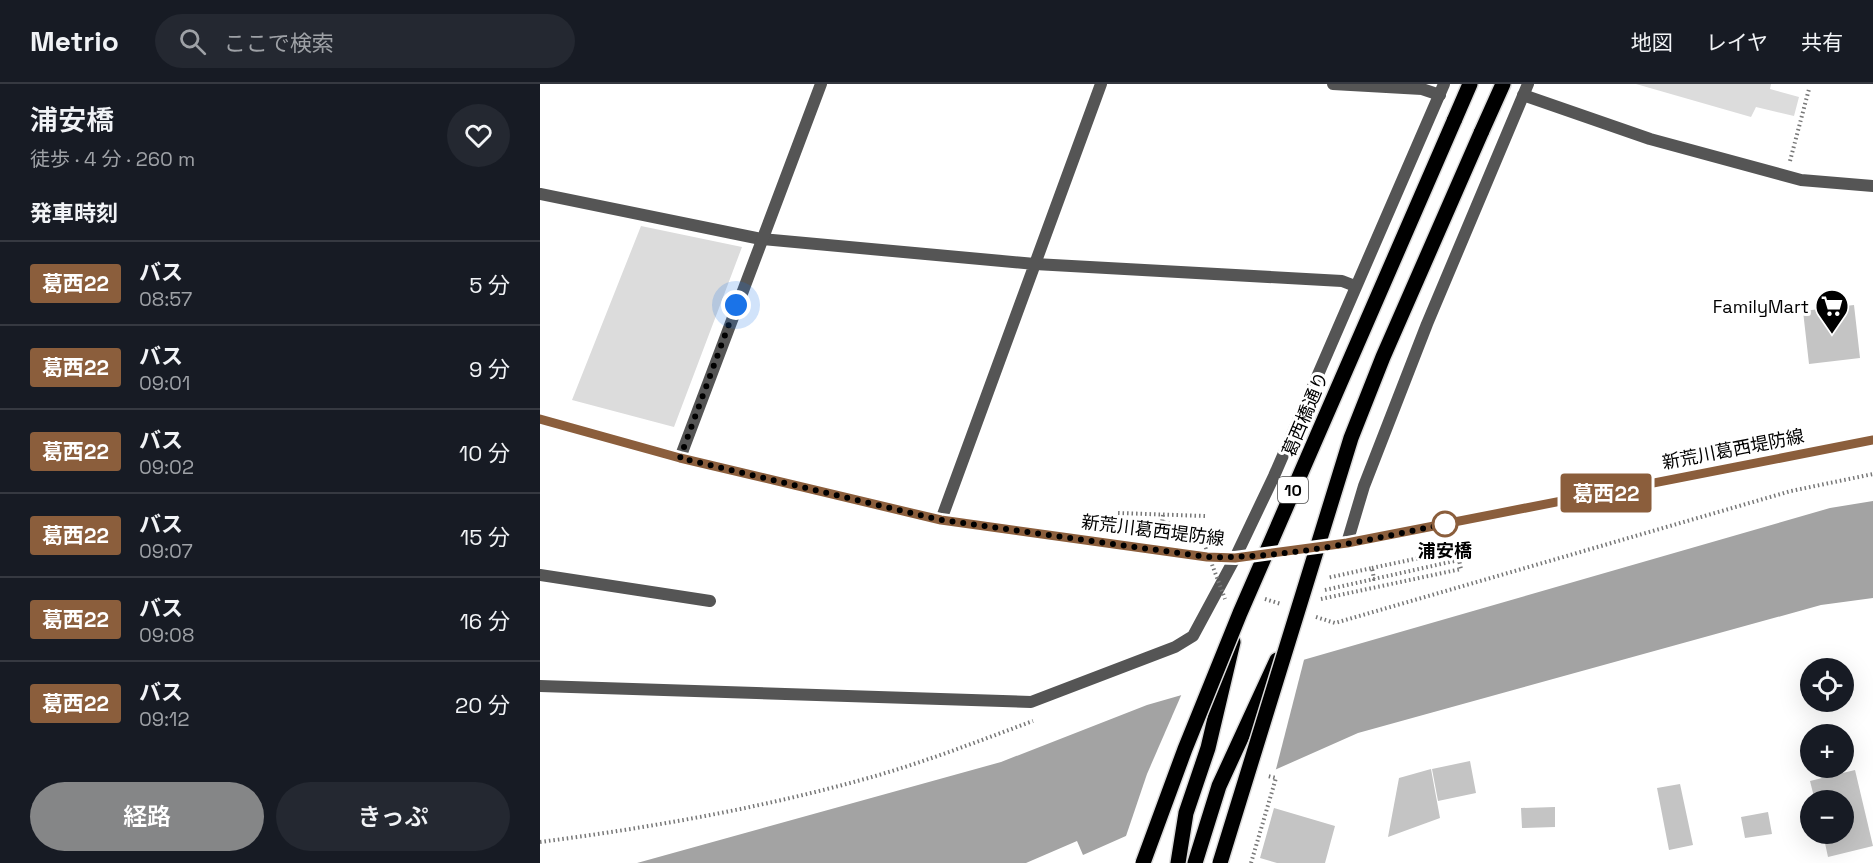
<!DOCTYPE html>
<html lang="ja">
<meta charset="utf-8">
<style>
body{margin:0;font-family:"Space Grotesk","Noto Sans JP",sans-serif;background:#242831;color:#f1f3f6;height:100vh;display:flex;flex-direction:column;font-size:22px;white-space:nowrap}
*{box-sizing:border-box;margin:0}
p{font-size:20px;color:#9ea1a6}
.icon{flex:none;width:33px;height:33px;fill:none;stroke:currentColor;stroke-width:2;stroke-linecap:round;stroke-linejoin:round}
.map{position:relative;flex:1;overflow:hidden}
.panel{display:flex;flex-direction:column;background:#171b24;width:540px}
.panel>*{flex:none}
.badge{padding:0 12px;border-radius:4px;font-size:21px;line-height:39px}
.controls{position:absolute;left:1260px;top:574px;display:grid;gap:12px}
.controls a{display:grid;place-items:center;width:54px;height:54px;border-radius:50%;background:#171b24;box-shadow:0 6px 24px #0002;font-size:30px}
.you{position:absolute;width:30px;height:30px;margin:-15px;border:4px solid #fff;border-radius:50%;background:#1a73e8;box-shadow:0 0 0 9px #1a73e833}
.map>.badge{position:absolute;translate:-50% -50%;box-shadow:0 0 0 3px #fff}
h2{padding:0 30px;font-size:22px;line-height:54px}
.round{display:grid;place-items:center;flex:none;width:63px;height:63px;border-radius:32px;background:#242831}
.headline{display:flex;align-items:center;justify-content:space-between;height:102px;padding:0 30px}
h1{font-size:28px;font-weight:600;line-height:45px}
.primary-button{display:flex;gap:12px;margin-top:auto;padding:12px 30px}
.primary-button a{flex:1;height:69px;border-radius:36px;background:#858687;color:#fff;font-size:24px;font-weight:600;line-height:69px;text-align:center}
.primary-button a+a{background:#242831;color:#f1f3f6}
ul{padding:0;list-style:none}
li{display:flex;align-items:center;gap:18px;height:84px;padding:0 30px;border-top:2px solid #363941}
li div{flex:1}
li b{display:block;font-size:22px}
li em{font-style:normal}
li .badge{min-width:66px;font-weight:700;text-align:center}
header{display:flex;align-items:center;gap:36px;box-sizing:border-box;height:84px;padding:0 30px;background:#171b24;border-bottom:2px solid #363941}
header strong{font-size:28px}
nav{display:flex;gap:33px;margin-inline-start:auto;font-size:21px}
.search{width:420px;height:54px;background:#242831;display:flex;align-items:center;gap:15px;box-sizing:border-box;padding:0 21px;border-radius:33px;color:#9ea1a6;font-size:22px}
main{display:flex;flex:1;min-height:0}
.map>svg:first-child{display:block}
.green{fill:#dcdcdc}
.water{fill:#a3a3a3}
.pier{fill:#fff}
.building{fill:#c4c4c4}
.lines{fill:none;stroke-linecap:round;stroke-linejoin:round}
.primary-casing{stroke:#dbdbdb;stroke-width:18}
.path{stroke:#777;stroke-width:4;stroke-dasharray:1.5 3;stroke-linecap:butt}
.service{stroke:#555;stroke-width:12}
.minor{stroke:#555;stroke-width:12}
.tertiary{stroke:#555;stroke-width:12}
.secondary{stroke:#222;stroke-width:12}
.primary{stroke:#000;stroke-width:15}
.primary-bridge-casing{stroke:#dbdbdb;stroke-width:18;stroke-linecap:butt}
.path-bridge{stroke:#777;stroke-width:4;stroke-dasharray:1.5 3;stroke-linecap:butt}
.primary-bridge{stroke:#000;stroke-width:15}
.line-casing{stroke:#fff;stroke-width:14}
.line{stroke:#8b5e3c;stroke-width:9}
.walk{stroke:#000;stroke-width:6;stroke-dasharray:0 10.8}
.stop-dot{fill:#fff;stroke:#8b5e3c;stroke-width:3}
.labels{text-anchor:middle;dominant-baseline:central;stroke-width:6;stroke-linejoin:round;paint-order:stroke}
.shield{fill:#fff;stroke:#4c4c4c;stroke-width:1.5}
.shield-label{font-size:16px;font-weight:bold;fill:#000}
.poi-label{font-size:18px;fill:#000;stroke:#fff;text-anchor:end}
.street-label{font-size:18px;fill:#000;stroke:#fff}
.stop-label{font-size:18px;font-weight:bold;fill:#000;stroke:#fff}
</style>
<header>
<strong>Metrio</strong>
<div class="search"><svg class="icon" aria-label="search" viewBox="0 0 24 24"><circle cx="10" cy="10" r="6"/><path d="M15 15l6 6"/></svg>ここで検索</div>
<nav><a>地図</a><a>レイヤ</a><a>共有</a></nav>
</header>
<main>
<section class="panel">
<div class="headline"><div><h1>浦安橋</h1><p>徒歩 · 4 分 · 260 m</p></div><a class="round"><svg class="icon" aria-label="heart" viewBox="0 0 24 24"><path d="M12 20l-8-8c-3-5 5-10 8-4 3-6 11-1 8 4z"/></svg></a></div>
<h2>発車時刻</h2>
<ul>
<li><span class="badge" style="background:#8b5e3c;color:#fff">葛西22</span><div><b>バス</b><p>08:57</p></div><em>5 分</em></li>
<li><span class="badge" style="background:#8b5e3c;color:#fff">葛西22</span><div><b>バス</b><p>09:01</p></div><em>9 分</em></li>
<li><span class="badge" style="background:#8b5e3c;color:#fff">葛西22</span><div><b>バス</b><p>09:02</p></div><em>10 分</em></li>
<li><span class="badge" style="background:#8b5e3c;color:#fff">葛西22</span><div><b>バス</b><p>09:07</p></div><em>15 分</em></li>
<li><span class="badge" style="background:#8b5e3c;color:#fff">葛西22</span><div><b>バス</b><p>09:08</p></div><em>16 分</em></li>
<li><span class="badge" style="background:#8b5e3c;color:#fff">葛西22</span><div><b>バス</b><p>09:12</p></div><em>20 分</em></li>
</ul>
<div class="primary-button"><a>経路</a><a>きっぷ</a></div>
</section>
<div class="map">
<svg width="1333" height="779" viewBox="0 0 1333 779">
<rect width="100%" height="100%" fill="#fff"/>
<!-- green -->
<path class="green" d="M1096,0H1231L1230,5L1259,13L1254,32L1216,23L1211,33Z
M101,142L202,163L134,343L32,316Z"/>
<!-- water -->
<path class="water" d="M1333,417V514L1281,521L818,649L543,771L537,757L486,779H97L461,678L607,621L1290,424Z"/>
<!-- pier -->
<path class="pier" d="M765,572L735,689L585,755L607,690L643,607Z"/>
<!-- building -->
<path class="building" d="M1314,221L1320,274L1269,280L1263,227Z
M919,457L921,463L905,466L903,460Z
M930,677L936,709L898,717L892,685Z
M891,685L900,734L848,753L859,694Z
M1315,686L1333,762L1288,773L1283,750H1304V717H1275L1270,697Z
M1140,700L1153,761L1129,766L1117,704Z
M1015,723V743L982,744L981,724Z
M734,724L795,742L785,779H737L720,774Z
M1228,728L1232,750L1205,754L1201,733Z"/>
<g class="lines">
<!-- primary casing -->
<g class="primary-casing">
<path id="primary" d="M914,37L930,0
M941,49L963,0
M638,779L646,729L668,664L693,558
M655,779L679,702L737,576"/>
</g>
<!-- path -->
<path class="path" d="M1250,77L1269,5
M623,431L622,438L660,445L661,451
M832,484L884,473
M785,506L834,495
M725,515L741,520
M781,515L921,485L919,476L834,495L832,484L787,494
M776,533L795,539L1251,407L1333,390
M0,758C108,744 216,725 321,696C380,680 436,658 493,637
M711,779L736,694L728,692"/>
<!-- service -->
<path class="service" d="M0,491L170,517"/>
<!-- minor -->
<path class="minor" d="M983,11L1110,55L1261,96L1333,102
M0,110L221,155L495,180L802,197L815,202
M401,436L561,0
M807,459L824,402L887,240L988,0
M695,474L734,392L904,0"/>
<!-- tertiary -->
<path class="tertiary" d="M793,0L882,5L900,11
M140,374L281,0
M0,602L491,618L635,563L653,552L695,474"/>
<!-- secondary -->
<path class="secondary" d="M0,335L140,374L401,436L667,473L695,474L807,459L1333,356"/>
<!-- primary -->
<use href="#primary" class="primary"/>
<!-- primary-bridge casing -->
<g class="primary-bridge-casing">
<path id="primary-bridge" d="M603,779L645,665L700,529L914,37
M680,779L811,354L843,273L941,49"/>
</g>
<!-- path-bridge -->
<path class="path-bridge" d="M665,432L578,429L577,442L661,451L685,515"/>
<!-- primary-bridge -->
<use href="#primary-bridge" class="primary-bridge"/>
</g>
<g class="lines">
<!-- line casing -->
<g class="line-casing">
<path id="line" d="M0,335L140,374L401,436L667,473L695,474L807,459L1333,356"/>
</g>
<!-- line -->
<use href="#line" class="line"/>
<!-- walk -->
<path class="walk" d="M196,221L140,374L401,436L667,473C746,475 828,456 905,440"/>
</g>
<!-- icons -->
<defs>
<g id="supermarket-pin" transform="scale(1.725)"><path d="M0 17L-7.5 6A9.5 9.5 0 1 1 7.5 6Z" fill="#000" stroke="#fff"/><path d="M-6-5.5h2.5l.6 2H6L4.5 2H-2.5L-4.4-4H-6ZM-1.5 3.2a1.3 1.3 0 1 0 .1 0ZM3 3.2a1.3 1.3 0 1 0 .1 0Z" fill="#fff"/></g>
</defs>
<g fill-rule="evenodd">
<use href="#supermarket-pin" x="1292" y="222"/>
</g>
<!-- markers -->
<circle class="stop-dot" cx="905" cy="440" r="12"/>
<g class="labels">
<!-- shield labels -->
<rect class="shield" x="738" y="393" width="30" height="26" rx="4.5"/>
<g class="shield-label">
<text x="753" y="406">10</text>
</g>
<!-- poi labels -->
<g class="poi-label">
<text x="1269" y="222">FamilyMart</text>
</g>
<!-- street labels -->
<g class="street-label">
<text transform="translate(765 330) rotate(-67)">葛西橋通り</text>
<text transform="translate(1193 365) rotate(-11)">新荒川葛西堤防線</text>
<text transform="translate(613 446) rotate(7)">新荒川葛西堤防線</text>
</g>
<!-- stop labels -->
<g class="stop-label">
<text x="905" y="466">浦安橋</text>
</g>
</g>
</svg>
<div class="controls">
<a><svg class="icon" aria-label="locate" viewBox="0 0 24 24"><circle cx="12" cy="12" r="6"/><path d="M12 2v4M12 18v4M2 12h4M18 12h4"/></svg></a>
<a>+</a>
<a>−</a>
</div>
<div class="you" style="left:196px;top:221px"></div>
<b class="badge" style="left:1066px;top:409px;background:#8b5e3c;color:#fff">葛西22</b>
</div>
</main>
